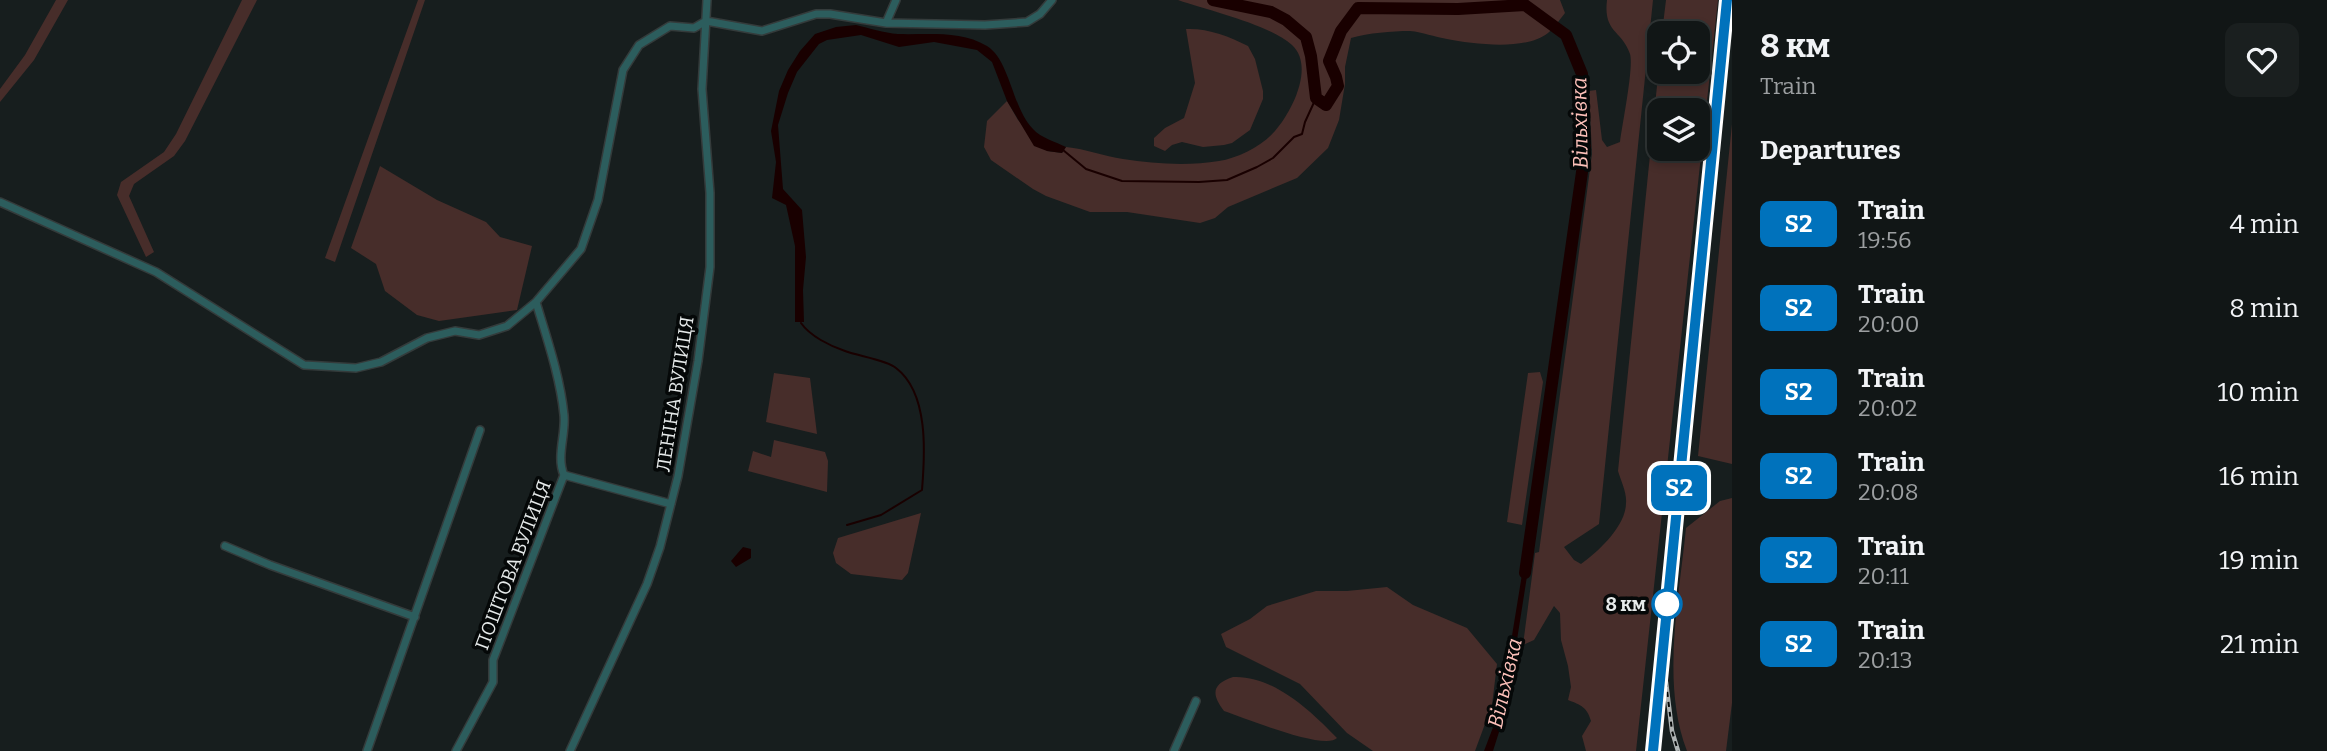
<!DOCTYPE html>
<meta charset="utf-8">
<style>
body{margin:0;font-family:Bitter,serif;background:#1a1f1f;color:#f1f3f6;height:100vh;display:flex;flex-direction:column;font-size:26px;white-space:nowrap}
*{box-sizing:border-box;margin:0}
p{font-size:23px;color:#9c9fa1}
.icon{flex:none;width:38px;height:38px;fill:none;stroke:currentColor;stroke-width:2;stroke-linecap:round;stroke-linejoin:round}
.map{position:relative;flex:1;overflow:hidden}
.details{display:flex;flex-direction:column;background:#111616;width:595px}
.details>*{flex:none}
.badge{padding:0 14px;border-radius:10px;font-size:24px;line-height:46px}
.buttons{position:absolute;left:1647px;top:21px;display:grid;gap:14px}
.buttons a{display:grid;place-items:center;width:63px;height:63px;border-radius:14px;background:#111616;box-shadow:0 4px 10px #0003,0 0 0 2px #303535;font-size:35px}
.map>.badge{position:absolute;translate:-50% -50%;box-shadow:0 0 0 4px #fff}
h2{padding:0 28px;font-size:26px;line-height:63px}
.round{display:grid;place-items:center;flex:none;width:74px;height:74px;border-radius:14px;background:#1a1f1f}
.summary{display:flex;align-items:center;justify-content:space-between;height:119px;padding:0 28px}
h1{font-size:33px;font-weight:700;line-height:52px}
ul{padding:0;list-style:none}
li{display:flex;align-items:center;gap:21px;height:84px;padding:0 28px}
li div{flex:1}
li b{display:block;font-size:26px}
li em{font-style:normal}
li .badge{min-width:77px;font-weight:700;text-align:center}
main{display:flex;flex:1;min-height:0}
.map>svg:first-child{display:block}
.green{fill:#472d2a;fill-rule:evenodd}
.water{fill:#190000}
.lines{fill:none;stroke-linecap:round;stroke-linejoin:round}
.stream{stroke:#190000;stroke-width:2}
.river{stroke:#190000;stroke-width:12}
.minor-casing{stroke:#343b3b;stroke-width:10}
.minor{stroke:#2c5d5d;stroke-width:7}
.rail-casing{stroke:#afb4b4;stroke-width:4.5}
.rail{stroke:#050808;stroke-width:2;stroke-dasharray:5;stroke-linecap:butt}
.line-casing{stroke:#fff;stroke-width:16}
.line{stroke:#0072bc;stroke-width:10}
.stop-dot{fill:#fff;stroke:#0072bc;stroke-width:3.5}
.labels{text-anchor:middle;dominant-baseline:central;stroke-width:7;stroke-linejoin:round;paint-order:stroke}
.street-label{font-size:19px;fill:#e6eaea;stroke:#050808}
.stop-label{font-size:19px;font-weight:bold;fill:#e6eaea;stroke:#050808;text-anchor:end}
.water-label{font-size:21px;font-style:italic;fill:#fec1ba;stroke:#050808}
</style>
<main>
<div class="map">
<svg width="1732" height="751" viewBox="0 0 1732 751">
<rect width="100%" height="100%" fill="#171e1e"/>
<!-- green -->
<path class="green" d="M56,0H68L34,60L0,102V89L25,55Z
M242,0H257L185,141L174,156L134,184L129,196L154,252L146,257L117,195L121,182L164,152L176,134Z
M418,0H425L335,262L325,258Z
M1178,0H1560L1565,13C1560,19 1554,28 1548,33C1526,51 1473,44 1447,39C1434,37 1423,32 1410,31C1391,31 1369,33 1351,38L1345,67V84L1339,120L1328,148L1297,178L1228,207L1215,218L1200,223L1127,212H1090L1046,196L1033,189L991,160L984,147L987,121L1007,101L1018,120L1047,151L1062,153L1066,147C1086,149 1104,156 1123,159C1154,164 1189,166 1219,161C1238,158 1262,146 1275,131C1292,112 1315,66 1292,45C1268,24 1210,11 1178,0Z
M1607,0H1653L1599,524L1564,547L1574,560L1581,564C1598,552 1626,526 1626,503C1627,493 1621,481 1618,471L1659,66V72H1698V33H1662L1666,0H1718L1636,751H1586L1582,736L1591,721C1587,707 1581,705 1568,700L1571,687L1568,666L1561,640L1560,613L1554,606L1534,640L1523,645L1535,553L1539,552L1592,154L1589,91L1596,90L1602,140L1607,147L1620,142C1622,125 1634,67 1630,54C1622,30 1603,33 1607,0ZM1659,110H1698V149H1659Z
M1186,29C1207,28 1229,36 1248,46L1255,59L1263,91V99L1250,130L1232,143L1224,145L1203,147L1182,142L1172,145L1165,151L1154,146V138L1165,128L1184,118L1195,83Z
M1732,124V464L1698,456Z
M380,166L437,200L486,222L500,237L532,246L517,310L439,321L417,315L385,291L376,264L351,248Z
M1540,372L1543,382L1522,525L1507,522L1528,373Z
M774,373L810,378L817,434L766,422Z
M774,440L825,452L828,461L827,492L748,471L753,451L771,457Z
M1732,498V703L1726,751H1687C1661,684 1679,599 1686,528L1720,501Z
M921,513L908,573L902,580L851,574L836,563L833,553L838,538Z
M1387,587L1413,605L1467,628L1497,664L1492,705L1475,751H1373L1347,733L1300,684L1226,647L1221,634L1250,619L1267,606L1316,591H1347Z
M1233,677C1273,675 1311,711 1337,738C1325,751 1245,718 1224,711C1211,694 1212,684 1233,677Z"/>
<!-- water -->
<path class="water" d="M856,25C869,28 884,33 898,34C928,35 960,30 987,46C1010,60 1012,108 1033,129C1041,138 1056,142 1066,147L1062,153L1047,151L1034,146L1007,101L992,62L977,50L934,42L899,47L861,35L827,40L819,44L797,72L788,93L778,125L783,189L802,210L806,257L803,290L804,322H795V246L786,205L772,198L776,162L771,131L779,91L788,70L800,51L815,34L836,27Z
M743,547L751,549V558L736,567L731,561Z
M1525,556L1530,557L1506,710L1493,751H1484L1500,709Z"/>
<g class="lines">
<!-- stream -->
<path class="stream" d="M1063,150L1086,169L1122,181L1199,182L1227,180L1257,167L1273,158L1294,137L1302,134L1305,122L1316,98
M801,323C810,336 830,346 845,351C858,356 887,360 896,368C929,393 925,454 922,490L881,515L847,525"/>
<!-- river -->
<path class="river" d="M1213,0L1271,12L1286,20L1306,37L1311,56L1316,98L1326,105L1338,86L1336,77L1329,61L1341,31L1358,8L1458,9L1525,5L1566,35L1582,74L1585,151L1525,573"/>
<!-- minor casing -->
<g class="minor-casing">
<path id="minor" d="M886,23L896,0
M0,202L156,272L304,365L356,368L381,362L427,338L455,331L479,335L507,326L536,302L581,249L598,200L623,70L639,45L670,26L694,28L706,21L762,31L816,14H830L886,23L985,25L1027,22L1040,14L1052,0
M564,475L671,504
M225,546L270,565L415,617
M367,751L480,430
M456,751L493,682V660L564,475C556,457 566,434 564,415C560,376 547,339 536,302
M570,751L647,584L660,547L678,476L698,361L710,267V193L702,89L707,0
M1174,751L1196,701"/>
</g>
<!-- minor -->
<use href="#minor" class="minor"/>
<!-- rail casing -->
<g class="rail-casing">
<path id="rail" d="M1666,682L1672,731L1678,751
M1653,751L1727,0"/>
</g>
<!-- rail -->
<use href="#rail" class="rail"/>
</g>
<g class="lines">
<!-- line casing -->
<g class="line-casing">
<path id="line" d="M1653,751L1727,0"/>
</g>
<!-- line -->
<use href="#line" class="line"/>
</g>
<!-- markers -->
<circle class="stop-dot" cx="1667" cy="604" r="14"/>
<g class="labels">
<!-- street labels -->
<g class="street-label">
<text transform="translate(675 394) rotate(-81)">ЛЕНІНА ВУЛИЦЯ</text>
<text transform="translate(513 565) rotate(-69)">ПОШТОВА ВУЛИЦЯ</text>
</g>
<!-- stop labels -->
<g class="stop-label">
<text x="1646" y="604">8 км</text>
</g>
<!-- water labels -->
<g class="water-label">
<text transform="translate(1580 123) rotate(-91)">Вільхівка</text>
<text transform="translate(1505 683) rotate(-77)">Вільхівка</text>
</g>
</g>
</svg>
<div class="buttons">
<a><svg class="icon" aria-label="locate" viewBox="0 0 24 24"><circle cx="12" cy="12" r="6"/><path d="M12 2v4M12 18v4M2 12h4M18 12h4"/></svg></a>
<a><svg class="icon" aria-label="layers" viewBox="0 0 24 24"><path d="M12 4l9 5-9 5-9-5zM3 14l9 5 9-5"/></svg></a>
</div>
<b class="badge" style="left:1679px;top:488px;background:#0072bc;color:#fff">S2</b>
</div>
<section class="details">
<div class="summary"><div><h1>8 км</h1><p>Train</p></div><a class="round"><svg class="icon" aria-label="heart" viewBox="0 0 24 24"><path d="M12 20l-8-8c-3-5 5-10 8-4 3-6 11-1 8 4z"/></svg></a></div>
<h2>Departures</h2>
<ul>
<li><span class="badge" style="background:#0072bc;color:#fff">S2</span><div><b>Train</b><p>19:56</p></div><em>4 min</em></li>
<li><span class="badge" style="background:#0072bc;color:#fff">S2</span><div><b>Train</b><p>20:00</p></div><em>8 min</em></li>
<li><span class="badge" style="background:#0072bc;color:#fff">S2</span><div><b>Train</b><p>20:02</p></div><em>10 min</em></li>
<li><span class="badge" style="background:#0072bc;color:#fff">S2</span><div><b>Train</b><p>20:08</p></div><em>16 min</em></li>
<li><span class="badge" style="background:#0072bc;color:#fff">S2</span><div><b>Train</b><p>20:11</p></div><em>19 min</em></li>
<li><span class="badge" style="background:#0072bc;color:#fff">S2</span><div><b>Train</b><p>20:13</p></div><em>21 min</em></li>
</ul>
</section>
</main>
